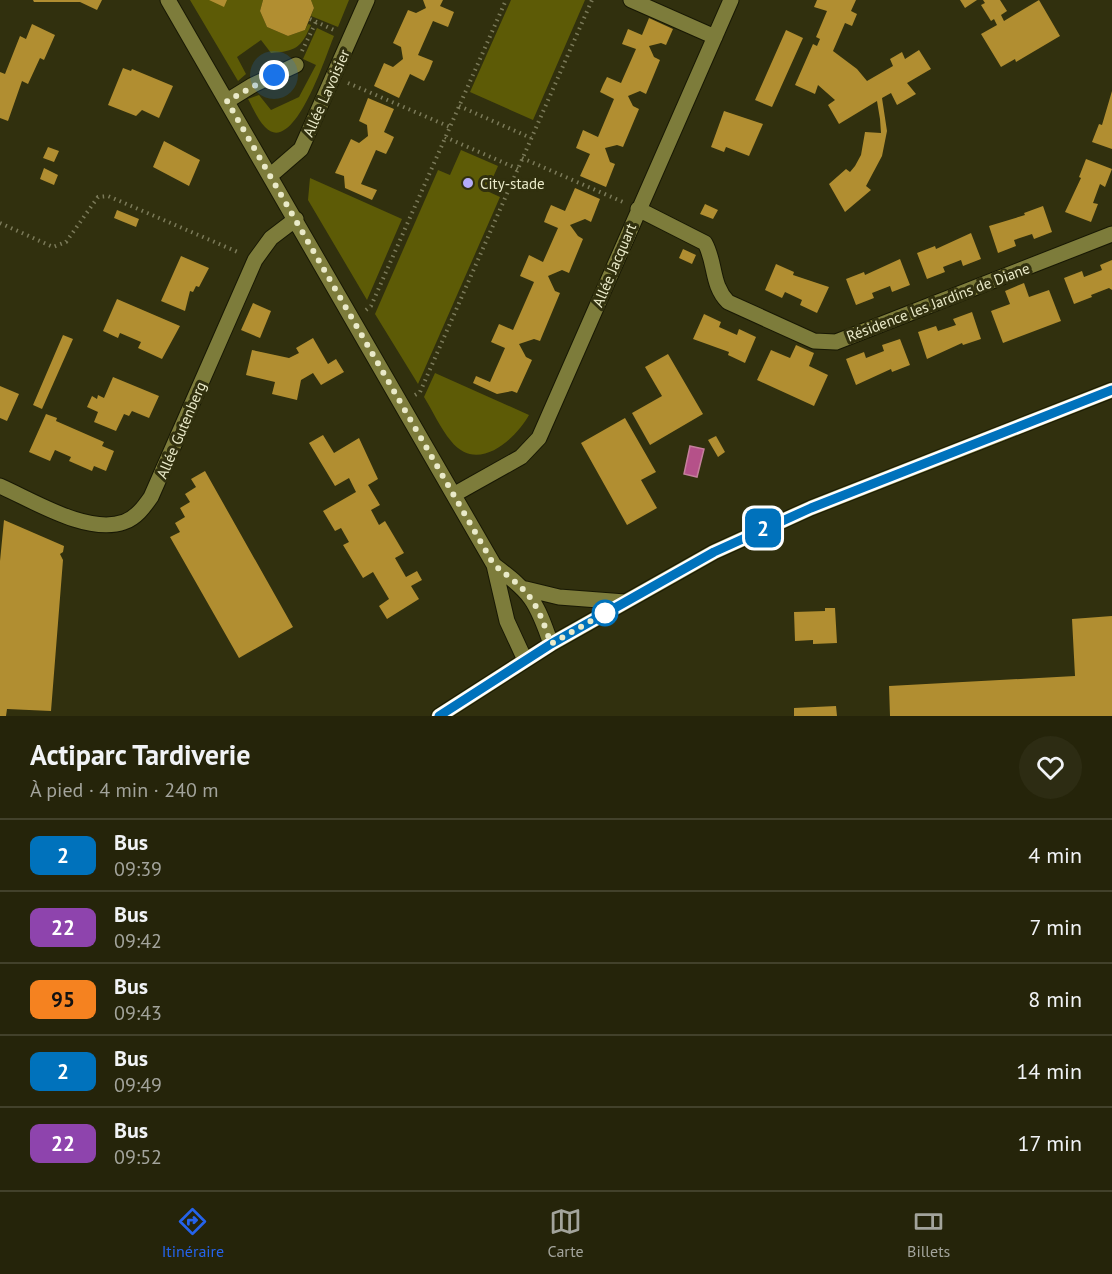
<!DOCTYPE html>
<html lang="fr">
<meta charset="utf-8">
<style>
body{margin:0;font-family:"PT Sans",sans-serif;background:#2d2c13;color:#f1f3f6;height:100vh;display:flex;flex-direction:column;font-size:22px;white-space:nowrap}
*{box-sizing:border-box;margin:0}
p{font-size:20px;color:#a3a49c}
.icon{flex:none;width:33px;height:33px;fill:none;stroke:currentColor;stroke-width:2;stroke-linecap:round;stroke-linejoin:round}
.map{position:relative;height:716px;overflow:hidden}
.panel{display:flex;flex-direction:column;background:#25240a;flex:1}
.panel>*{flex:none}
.badge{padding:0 12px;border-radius:9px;font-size:21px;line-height:39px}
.you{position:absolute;width:30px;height:30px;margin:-15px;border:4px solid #fff;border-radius:50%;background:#1a73e8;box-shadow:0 0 0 9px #1a73e833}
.map>.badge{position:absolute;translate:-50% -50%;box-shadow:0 0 0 3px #fff}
.round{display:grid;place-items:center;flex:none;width:63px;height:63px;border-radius:32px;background:#2d2c13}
.overview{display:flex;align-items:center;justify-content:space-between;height:102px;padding:0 30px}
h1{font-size:28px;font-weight:800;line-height:45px}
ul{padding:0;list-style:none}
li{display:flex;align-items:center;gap:18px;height:72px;padding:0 30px;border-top:2px solid #42412b}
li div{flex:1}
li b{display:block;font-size:22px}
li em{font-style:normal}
li .badge{min-width:66px;font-weight:700;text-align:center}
.tabs{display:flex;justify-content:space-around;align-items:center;height:84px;border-top:2px solid #42412b;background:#25240a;font-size:16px;color:#a3a49c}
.tabs a{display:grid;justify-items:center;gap:3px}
.tabs .on{color:#2563eb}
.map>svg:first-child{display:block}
.green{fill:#5d5b06}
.water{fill:#b55189;stroke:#c57f9c;stroke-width:1.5}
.building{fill:#b18e31}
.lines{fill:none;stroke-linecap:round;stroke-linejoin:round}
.minor-casing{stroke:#181804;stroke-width:17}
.path{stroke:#7b7a59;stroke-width:4;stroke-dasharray:1.5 4.5;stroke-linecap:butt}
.minor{stroke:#7d7c3b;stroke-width:15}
.line-casing{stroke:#fff;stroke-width:14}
.line{stroke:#0072bc;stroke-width:9}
.walk{stroke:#eaeac9;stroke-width:6;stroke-dasharray:0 10.8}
.poi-dot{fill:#b4acf9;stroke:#31300e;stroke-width:2}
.stop-dot{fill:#fff;stroke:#0072bc;stroke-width:3}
.labels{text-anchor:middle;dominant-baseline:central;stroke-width:6;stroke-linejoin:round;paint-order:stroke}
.street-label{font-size:15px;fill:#eaeac9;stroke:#31300e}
.poi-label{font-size:15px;fill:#eaeac9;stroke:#31300e;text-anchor:start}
</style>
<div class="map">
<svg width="1112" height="716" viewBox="0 0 1112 716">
<rect width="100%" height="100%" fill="#31300e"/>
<!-- green -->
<path class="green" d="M190,0H263L260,11L267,27L288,36L305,30L308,24L311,25C301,48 296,51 271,53L261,40L237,57L246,74L238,81Z
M311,0H349L338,27L311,16L314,8Z
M511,0H585L533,120L470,92Z
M317,28L334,36C327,52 294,158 265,127C258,120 253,108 248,99L259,95L271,110L299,97L316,65L303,59Z
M461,150L498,166L487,191L500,197L418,384L375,314L438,170L450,175Z
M310,178L402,219L367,300L308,200Z
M435,373L529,415C515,440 477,474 451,441C440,428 433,411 424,397Z"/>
<!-- water -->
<path class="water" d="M690,446L704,449L697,477L684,474Z"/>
<!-- building -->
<path class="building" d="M33,0H102L97,10L80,2H34Z
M209,0H227L224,7Z
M263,0H311L314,8L305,30L288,36L267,27L260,11Z
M423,0H443L440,6L454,12L448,27L433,21L418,55L433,61L429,71L424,81L410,74L399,98L374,86L384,63L393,67L403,59L401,47L393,43L408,10L416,13L426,8Z
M817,0H856L851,11L857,14L852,26L845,23L833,51L857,69L867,81L893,66L890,59L902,52L905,59L919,50L931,69L907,83L916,94L897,105L891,93L882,98L887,131L882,156L866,186L871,190L845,212L829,184L846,169L850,172L855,166L861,155L865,132L881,133L880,119L877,101L839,124L828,105L835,100L818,85L815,94L795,85L813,44L817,46L820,39L816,37L827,11L814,7Z
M960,0H977L965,8Z
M983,0H1000L1007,11L1001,15L1004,21L1039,0L1060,36L1016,62L1015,59L1001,67L981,34L997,25L994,19L991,21L981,5L985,3Z
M649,18L673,29L666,45L661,43L649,46L654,57L660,60L646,94L640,91L628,96L633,106L639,109L623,147L617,145L605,148L610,162L615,164L606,187L580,176L590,154L576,148L583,130L598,137L614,99L600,92L603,85L607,77L621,83L636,49L622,44L628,29L642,35Z
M32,24L55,35L44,60L40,58L28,84L22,81L8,121L0,118V72L5,74L20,36L26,39Z
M786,30L803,38L772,107L755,100Z
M123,68L131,71L132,69L173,86L159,118L142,110L136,116L108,105Z
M1112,91V149L1092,142L1099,124L1102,125Z
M368,98L394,109L384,132L394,137L390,146L386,154L376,150L361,184L377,190L372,200L345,188L344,176L335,173L351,139L359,143L368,136L367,125L359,121Z
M724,111L763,124L749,156L726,147L724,152L711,147Z
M164,141L200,160L189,186L153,167Z
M48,147L59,151L54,162L43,158Z
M1086,159L1112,169L1105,187L1100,184L1093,203L1098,204L1091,222L1065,212L1081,178L1079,177Z
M44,168L58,175L54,185L40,179Z
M575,188L600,199L591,222L585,219L570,225L578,236L583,239L569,273L562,270L548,276L555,291L560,293L540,341L534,339L519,344L526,357L532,360L517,393L512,391L497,394L473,383L476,376L490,382L505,348L491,342L499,324L513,330L534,282L520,276L529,255L543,262L558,228L544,222L547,214L551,205L565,211Z
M705,204L718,210L713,219L700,214Z
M1043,206L1052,232L1034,239L1032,234L1014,240L1016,246L998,253L989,226L1025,215L1024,213Z
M117,210L139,219L136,227L114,218Z
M971,233L981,259L963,266L961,260L943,267L945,272L927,279L917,253L935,246L936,249Z
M683,249L696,255L692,264L679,258Z
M181,256L209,268L199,287L196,286L193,292L190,291L185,311L161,301Z
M900,259L910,285L892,292L890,286L872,293L874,298L856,305L846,279L864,272L865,275Z
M1112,260V290L1109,288L1091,295L1092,297L1074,304L1064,278L1082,271L1084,277L1102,270L1100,265Z
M776,264L794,272L793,275L829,287L817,313L800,305L802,300L785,292L782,298L765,290Z
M1024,283L1029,297L1049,290L1061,321L1003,343L991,311L1010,304L1005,291Z
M117,299L180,326L162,359L138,348L141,342L120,333L118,338L103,331Z
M253,303L271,311L260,338L241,330Z
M972,312L981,339L963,345L962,343L927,359L918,332L936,326L938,331L956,325L953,319Z
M704,314L721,322L719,327L737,335L739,329L756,337L745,363L728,355L729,352L693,339Z
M63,335L73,339L42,409L33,405Z
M313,338L328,364L336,359L344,372L321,385L313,373L301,380L297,400L272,394L275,382L246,375L252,350L289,358L299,353L296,348Z
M900,339L910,365L892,372L891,369L856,385L846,359L864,352L866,358L884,351L882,345Z
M796,345L814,353L809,366L828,375L814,406L757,380L771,350L790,358Z
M668,354L703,414L650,445L632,413L662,396L645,367Z
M113,377L159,396L149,418L132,411L129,416L124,414L116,431L94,422L98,412L87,407L92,396L97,399L98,395L104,398Z
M0,386L19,394L7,421L0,418Z
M46,414L57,418L56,421L104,442L102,446L114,451L106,471L94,466L92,471L69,461L71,457L55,450L50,461L29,452Z
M625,418L656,472L641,480L657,508L627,525L581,443Z
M323,435L334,453L359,438L378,479L368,485L380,505L371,510L379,525L385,521L404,553L395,558L406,577L417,571L422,580L411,586L419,599L387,619L379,606L389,599L373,572L363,578L343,545L349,542L341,528L335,531L323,511L356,492L349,478L335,486L309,443Z
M716,436L725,452L718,457L708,440Z
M205,471L293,627L239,658L170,537L180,532L175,523L185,517L180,508L190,502L185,494L196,487L191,479Z
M4,520L64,546L63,552L60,554L63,560L51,711L7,709L6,716H0V561Z
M825,608H835L837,643L813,644V640L795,641L794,612L825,611Z
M1112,616V716H890L889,686L1075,676L1072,619Z
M836,706L837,716H794V708Z"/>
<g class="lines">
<!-- minor casing -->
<g class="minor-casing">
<path id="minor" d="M168,0L494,565L507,621L525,660
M631,0L715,37
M227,101L253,85L296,65
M271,175L301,149L367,0
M638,209L705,243C716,263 711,285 728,302L814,341L836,342L1112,234
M0,486C34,501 88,535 124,522C136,518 144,507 151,497L255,260L271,238L296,219
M455,494L521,457L539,438L731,0
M494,565C531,593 536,600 551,644
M526,589L559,597L625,602
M439,716L551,644L714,552L811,508L1112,390"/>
</g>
<!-- path -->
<path class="path" d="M310,19L336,31
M302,51L316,22
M348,83L450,127
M459,106L531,138
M445,137L518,169
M522,158L623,202
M0,223L53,247L66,242L98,197L108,196L240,253
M366,310L371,306L506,0
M415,395L420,392L592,0"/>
<!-- minor -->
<use href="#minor" class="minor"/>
</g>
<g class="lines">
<!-- line casing -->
<g class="line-casing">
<path id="line" d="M439,716L551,644L714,552L811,508L1112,390"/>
</g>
<!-- line -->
<use href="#line" class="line"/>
<!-- walk -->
<path class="walk" d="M274,75L227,101L494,565C531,593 536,600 551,644L605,613"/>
</g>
<!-- markers -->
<circle class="poi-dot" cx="468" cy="183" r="6"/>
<circle class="stop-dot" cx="605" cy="613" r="12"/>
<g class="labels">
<!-- street labels -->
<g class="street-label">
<text transform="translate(326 93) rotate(-66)">Allée Lavoisier</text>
<text transform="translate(614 265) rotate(-67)">Allée Jacquart</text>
<text transform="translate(938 302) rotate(-21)">Résidence les Jardins de Diane</text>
<text transform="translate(181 430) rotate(-67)">Allée Gutenberg</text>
</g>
<!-- poi labels -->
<g class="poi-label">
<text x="480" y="183">City-stade</text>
</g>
</g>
</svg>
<div class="you" style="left:274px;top:75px"></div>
<b class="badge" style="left:763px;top:528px;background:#0072bc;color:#fff">2</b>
</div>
<section class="panel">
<div class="overview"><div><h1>Actiparc Tardiverie</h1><p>À pied · 4 min · 240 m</p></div><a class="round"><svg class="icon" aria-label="heart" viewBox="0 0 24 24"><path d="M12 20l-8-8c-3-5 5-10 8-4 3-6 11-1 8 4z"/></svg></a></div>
<ul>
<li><span class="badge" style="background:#0072bc;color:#fff">2</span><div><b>Bus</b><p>09:39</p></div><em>4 min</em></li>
<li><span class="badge" style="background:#8e44ad;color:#fff">22</span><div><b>Bus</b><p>09:42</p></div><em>7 min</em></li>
<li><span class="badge" style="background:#f58220;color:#111">95</span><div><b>Bus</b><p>09:43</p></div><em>8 min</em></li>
<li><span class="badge" style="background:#0072bc;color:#fff">2</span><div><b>Bus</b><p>09:49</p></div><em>14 min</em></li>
<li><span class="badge" style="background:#8e44ad;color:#fff">22</span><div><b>Bus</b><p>09:52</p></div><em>17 min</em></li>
</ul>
</section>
<nav class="tabs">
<a class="on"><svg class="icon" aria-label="directions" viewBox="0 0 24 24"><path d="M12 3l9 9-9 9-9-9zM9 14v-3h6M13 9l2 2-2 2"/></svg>Itinéraire</a>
<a><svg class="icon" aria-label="map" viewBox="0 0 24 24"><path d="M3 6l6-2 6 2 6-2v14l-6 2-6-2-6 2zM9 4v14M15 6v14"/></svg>Carte</a>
<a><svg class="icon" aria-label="tickets" viewBox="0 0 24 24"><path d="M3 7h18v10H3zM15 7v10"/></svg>Billets</a>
</nav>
